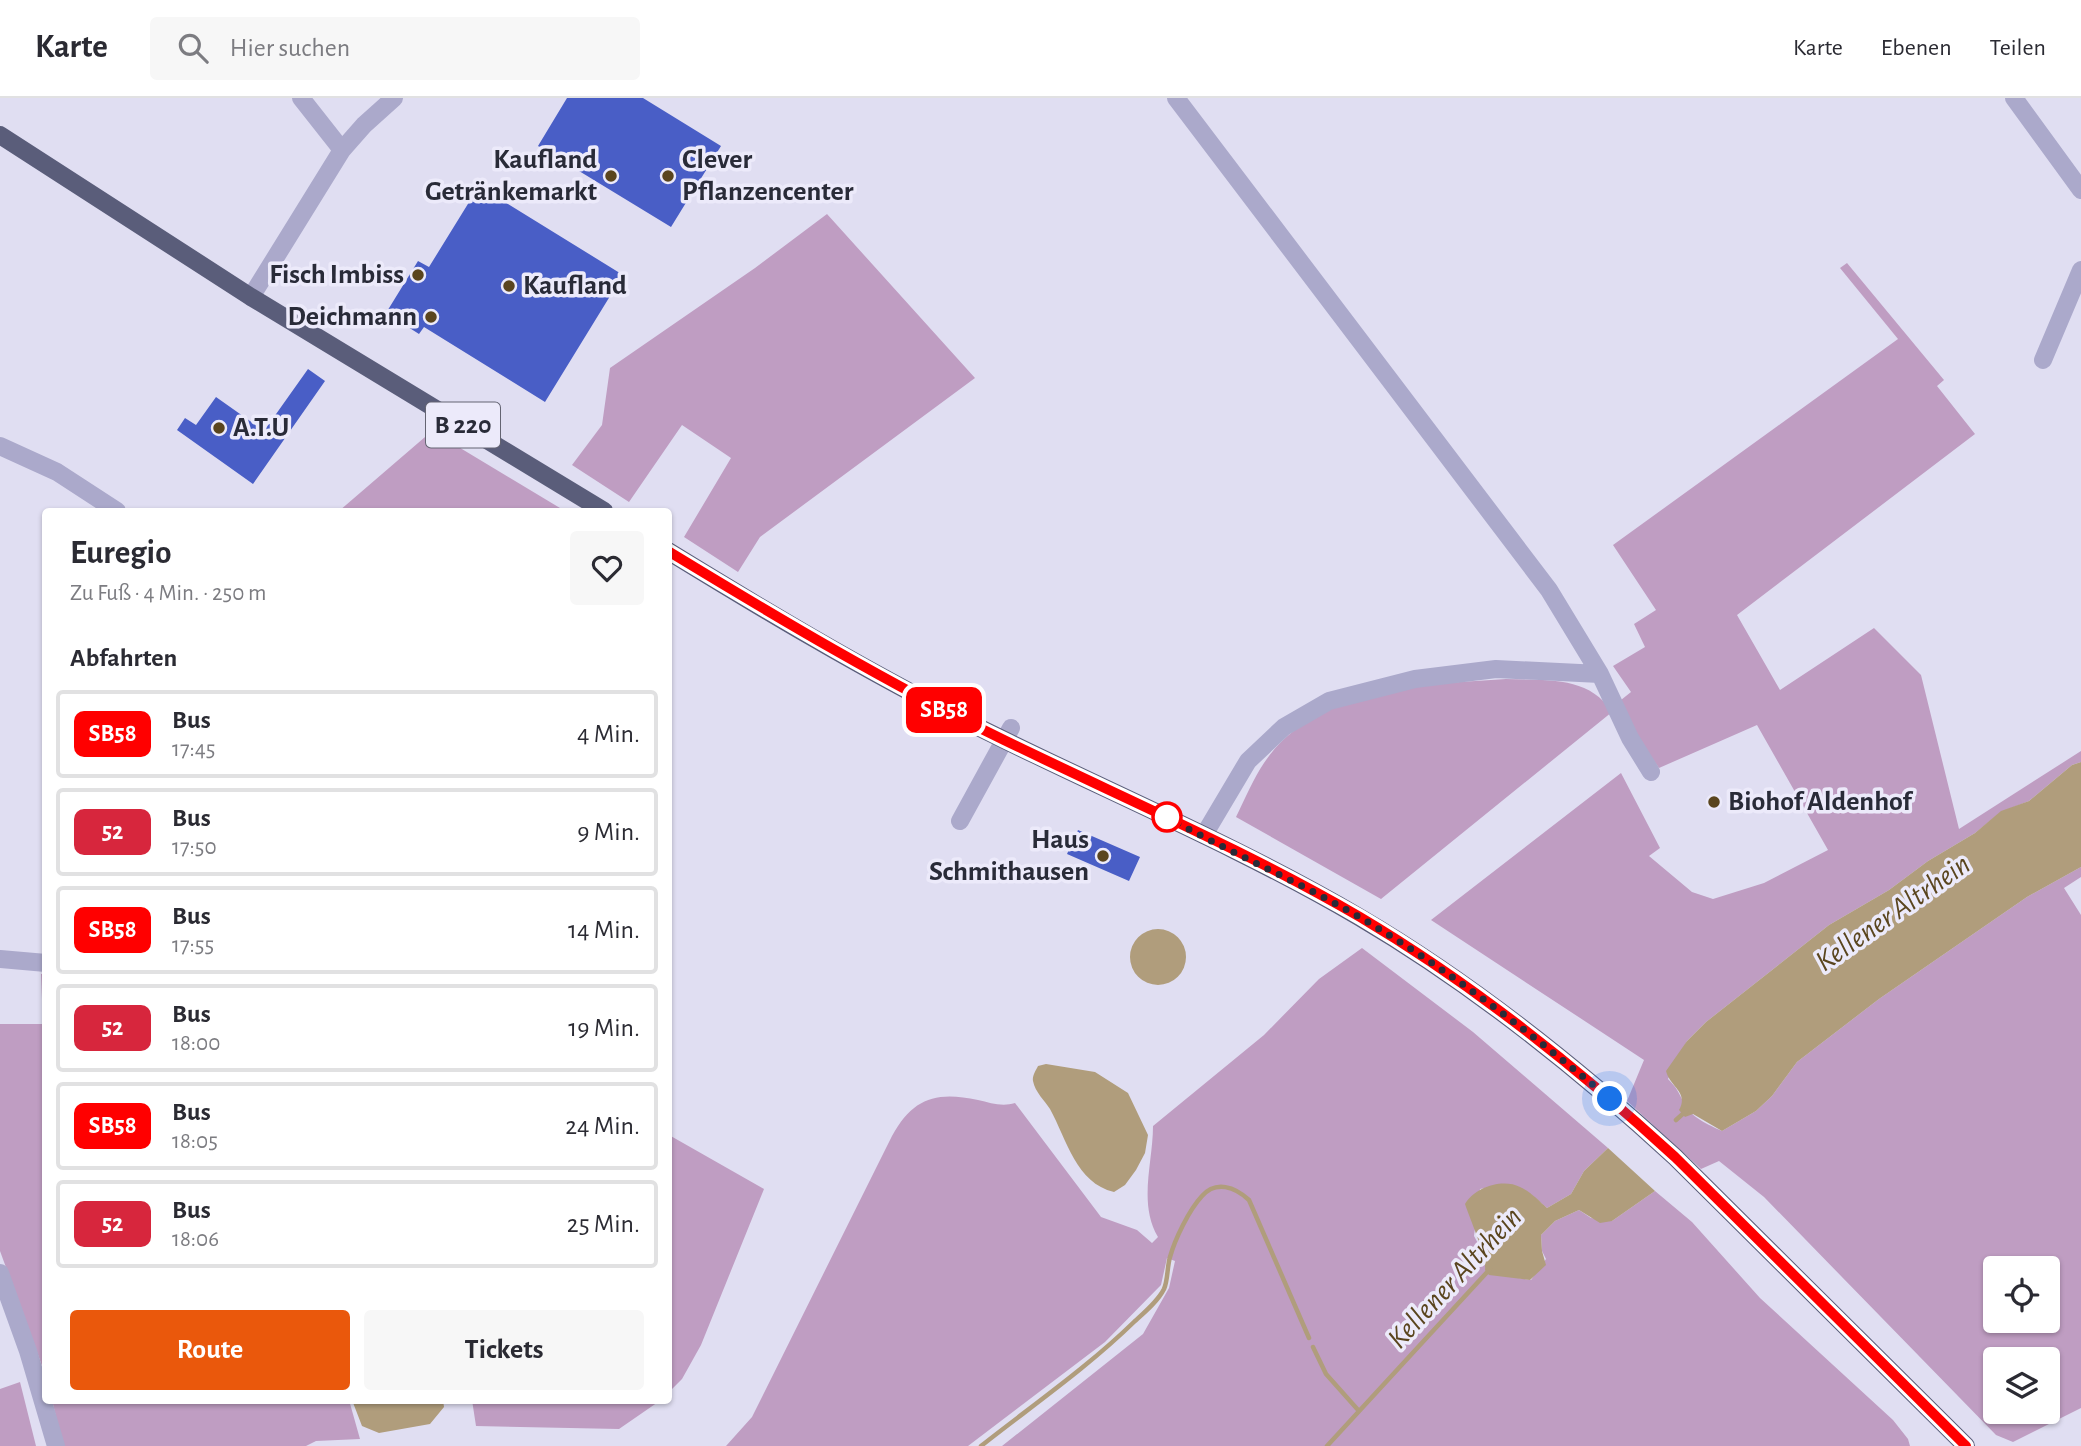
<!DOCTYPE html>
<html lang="de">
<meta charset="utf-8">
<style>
body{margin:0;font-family:"Alegreya Sans",sans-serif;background:#f7f7f7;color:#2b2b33;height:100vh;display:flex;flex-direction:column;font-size:26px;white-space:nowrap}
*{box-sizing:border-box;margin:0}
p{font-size:23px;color:#7c7c81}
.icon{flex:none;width:38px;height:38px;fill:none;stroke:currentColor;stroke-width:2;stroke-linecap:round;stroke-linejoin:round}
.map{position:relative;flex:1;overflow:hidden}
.details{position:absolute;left:42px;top:410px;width:630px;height:896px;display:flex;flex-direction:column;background:#fff;border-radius:7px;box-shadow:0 2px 5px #0004}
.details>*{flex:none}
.badge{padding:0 14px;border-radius:10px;font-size:24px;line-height:46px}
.controls{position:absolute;left:1983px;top:1158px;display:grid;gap:14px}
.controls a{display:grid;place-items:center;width:77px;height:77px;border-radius:7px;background:#fff;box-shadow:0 2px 5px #0004;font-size:35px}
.you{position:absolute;width:35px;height:35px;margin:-18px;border:5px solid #fff;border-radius:50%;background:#1a73e8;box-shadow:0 0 0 10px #1a73e833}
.map>.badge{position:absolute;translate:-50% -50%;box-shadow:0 0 0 4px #fff}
h2{padding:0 28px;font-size:26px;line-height:63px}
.round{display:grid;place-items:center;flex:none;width:74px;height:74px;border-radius:7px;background:#f7f7f7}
.overview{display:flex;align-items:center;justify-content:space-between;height:119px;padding:0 28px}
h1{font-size:33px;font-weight:600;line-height:52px}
.button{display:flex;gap:14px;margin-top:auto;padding:14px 28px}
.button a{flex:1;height:80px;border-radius:7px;background:#ea580c;color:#fff;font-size:28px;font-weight:600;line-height:80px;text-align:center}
.button a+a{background:#f7f7f7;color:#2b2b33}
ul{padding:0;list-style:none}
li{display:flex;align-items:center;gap:21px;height:88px;margin:0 14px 10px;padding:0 14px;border:4px solid #e1e1e2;border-radius:7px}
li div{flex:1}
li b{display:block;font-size:26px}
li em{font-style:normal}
li .badge{min-width:77px;font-weight:700;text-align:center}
header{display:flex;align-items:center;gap:42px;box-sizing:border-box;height:98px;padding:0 35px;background:#fff;border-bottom:2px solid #e1e1e2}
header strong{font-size:33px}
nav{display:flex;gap:38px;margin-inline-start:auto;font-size:24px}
.search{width:490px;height:63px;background:#f7f7f7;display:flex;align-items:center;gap:18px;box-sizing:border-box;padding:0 24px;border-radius:7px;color:#7c7c81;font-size:26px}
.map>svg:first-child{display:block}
.green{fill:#bf9dc2;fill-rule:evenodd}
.water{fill:#b09d7c}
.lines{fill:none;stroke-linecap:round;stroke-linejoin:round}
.stream{stroke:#b09d7c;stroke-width:4.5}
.building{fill:#495ec6}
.minor{stroke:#aba9cb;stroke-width:18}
.major{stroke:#5a5d7a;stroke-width:18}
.line-casing{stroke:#fff;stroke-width:16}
.line{stroke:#f00;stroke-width:10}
.walk{stroke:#292b38;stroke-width:7;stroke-dasharray:0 12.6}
.poi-dot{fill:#5a451e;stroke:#eceafa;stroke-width:2.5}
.stop-dot{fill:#fff;stroke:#f00;stroke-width:3.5}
.labels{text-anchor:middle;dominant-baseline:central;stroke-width:7;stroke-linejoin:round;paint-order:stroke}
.shield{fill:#eceafa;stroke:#646472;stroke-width:2}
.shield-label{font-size:26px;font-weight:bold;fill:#292b38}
.poi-label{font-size:28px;font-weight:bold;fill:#292b38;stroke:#eceafa;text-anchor:end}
.water-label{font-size:30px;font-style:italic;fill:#5a451e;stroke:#eceafa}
</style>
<header>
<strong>Karte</strong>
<div class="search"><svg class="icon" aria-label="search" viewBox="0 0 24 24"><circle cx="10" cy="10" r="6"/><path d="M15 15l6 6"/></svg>Hier suchen</div>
<nav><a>Karte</a><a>Ebenen</a><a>Teilen</a></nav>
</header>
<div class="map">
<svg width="2081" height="1348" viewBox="0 0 2081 1348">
<rect width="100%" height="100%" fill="#e0def2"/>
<!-- green -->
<path class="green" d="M827,116L975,280L760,439L738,474L684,439L731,360L682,327L629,404L572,367L602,327L610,270L755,170Z
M1847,165L1944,282L1937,288L1975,336L1737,517L1780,592L1874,530L1921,577L1959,731L2081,653V664L2072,667L2029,703L2001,714L1975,735L1928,763L1889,792L1829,827L1706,924L1687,943L1668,981C1678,991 1678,994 1684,1005C1690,1019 1709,1027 1722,1033L1756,1013L1772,998L1797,964L1879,901L2027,799L2081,769V779L2064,790L2081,817V1310L2013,1344L1996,1337L1764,1099L1719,1063L1701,1071L1627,1003L1644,962L1431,822L1621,675L1660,750L1649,758L1692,794L1713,801L1764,785L1828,752L1757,627L1659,670L1638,641L1621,602L1631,594L1613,568L1645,549L1634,526L1656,512L1613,447L1898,241L1840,170ZM1995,1171H2048V1223H1995ZM1995,1262H2048V1314H1995Z
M432,333L565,413H339Z
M1506,581C1546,583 1588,577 1612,614L1381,801L1236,719C1246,699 1255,676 1269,658C1322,589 1427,586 1506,581Z
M1362,850L1473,934L1608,1050L1584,1073L1571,1096L1547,1110C1521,1087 1515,1083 1480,1091L1474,1138L1487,1162L1506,1178L1531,1182L1546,1161L1542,1153L1541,1137L1555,1123L1579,1112L1591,1120L1612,1123L1655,1093L1692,1124L1760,1200L1893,1322L1908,1341L1910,1348H1002L1143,1236L1169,1190L1175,1163L1167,1160L1161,1187L1105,1244L968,1348H726L752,1319L892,1038C913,1000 936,993 978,1002C991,1005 1002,1009 1015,1005L1101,1119L1137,1132L1152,1145L1158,1139C1138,1105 1153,1065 1153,1028L1264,937L1319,881Z
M41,876H45V1276L0,1153V926H43Z
M669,1037L764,1091L701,1247L682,1281L669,1294Z
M20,1284L36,1348H0V1291Z
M52,1302H349L360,1341L316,1343L306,1348H63Z
M472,1302H661L619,1331L476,1328Z"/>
<!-- water -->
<path class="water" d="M2081,664V769L2027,799L1879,901L1797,964L1772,998L1756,1013L1722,1033L1693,1016L1685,1019L1679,1012C1689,994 1670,989 1666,973L1687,943L1706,924L1829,827L1889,792L1928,763L1975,735L2001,713L2029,703L2072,667Z
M1130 859a28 28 0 1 1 56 0a28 28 0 1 1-56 0Z
M1046,966L1095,974L1128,995L1148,1037L1145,1055L1136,1072L1125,1087L1114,1094C1076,1085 1067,1042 1050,1011C1045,1003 1035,994 1033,983C1032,978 1036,972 1038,968Z
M1608,1050L1655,1093L1612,1123L1600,1125L1579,1112L1555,1123L1541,1137L1542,1153L1546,1167L1530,1182L1489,1177L1485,1172C1487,1160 1470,1121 1465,1106C1475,1089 1503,1080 1520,1089C1531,1094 1539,1103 1547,1110L1571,1096L1584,1073Z
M352,1302H443L444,1309L430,1326L379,1335L362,1328Z"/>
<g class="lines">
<!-- stream -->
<path class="stream" d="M1676,1022L1686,1013
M1313,1249L1326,1276L1359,1313
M981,1348C1033,1307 1088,1269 1135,1223C1145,1214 1158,1203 1164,1191C1168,1182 1167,1169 1170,1159C1175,1141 1189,1112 1202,1098C1216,1082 1235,1089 1249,1102L1309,1240
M1327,1348L1490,1171"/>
</g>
<!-- building -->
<path class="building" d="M567,0H643L721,48L671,129L538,48Z
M479,88L623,177L545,304L424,229L419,236L386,215L418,163L429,169Z
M308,271L325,283L253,386L177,332L185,320L196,327L216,299L264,333Z
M1078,732L1140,759L1129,783L1067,756Z"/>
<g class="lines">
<!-- minor -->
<path class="minor" d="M301,0L342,52
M1176,0L1549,492L1600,576L1630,640L1651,674
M2014,0L2081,92
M251,199L342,52L364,27L394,0
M2043,262L2081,172
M0,348L57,374L117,413
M960,723L1011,630
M1204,737L1248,663L1284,629L1329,603L1415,581L1496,571L1600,576
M0,861L46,865
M0,1175L28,1253L56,1348"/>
<!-- major -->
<path class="major" d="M0,37L251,199L604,413
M668,453C764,512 861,570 962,621C1094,688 1231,744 1359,819C1473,886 1578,970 1675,1059L1966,1348"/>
</g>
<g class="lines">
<!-- line casing -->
<g class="line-casing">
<path id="line" d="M668,453C778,520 889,586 1004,642C1123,700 1245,752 1360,819C1473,886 1578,970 1675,1059L1966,1348"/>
</g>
<!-- line -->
<use href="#line" class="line"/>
<!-- walk -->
<path class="walk" d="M1167,719C1230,755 1298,783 1361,820C1449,872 1531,935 1610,1001"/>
</g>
<!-- markers -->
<g class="poi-dot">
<circle cx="611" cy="78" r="7"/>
<circle cx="668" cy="78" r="7"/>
<circle cx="418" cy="177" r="7"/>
<circle cx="509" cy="188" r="7"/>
<circle cx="431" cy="219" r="7"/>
<circle cx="219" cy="330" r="7"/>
<circle cx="1714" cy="704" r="7"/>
<circle cx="1103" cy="758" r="7"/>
</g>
<circle class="stop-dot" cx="1167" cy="719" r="14"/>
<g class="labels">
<!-- shield labels -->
<rect class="shield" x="426" y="304.5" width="74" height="45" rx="5"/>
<g class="shield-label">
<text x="463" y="327">B 220</text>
</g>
<!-- poi labels -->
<g class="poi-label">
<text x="597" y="62">Kaufland<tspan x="597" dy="32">Getränkemarkt</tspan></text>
<text x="682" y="62" text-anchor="start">Clever<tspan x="682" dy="32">Pflanzencenter</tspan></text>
<text x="404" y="177">Fisch Imbiss</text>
<text x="523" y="188" text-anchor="start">Kaufland</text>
<text x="417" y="219">Deichmann</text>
<text x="233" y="330" text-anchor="start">A.T.U</text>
<text x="1728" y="704" text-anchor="start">Biohof Aldenhof</text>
<text x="1089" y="742">Haus<tspan x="1089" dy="32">Schmithausen</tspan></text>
</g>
<!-- water labels -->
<g class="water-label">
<text transform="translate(1893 815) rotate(-35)">Kellener Altrhein</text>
<text transform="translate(1455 1180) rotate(-47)">Kellener Altrhein</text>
</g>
</g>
</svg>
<div class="controls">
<a><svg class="icon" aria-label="locate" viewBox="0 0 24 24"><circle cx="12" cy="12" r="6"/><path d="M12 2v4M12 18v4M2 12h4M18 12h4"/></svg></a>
<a><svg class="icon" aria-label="layers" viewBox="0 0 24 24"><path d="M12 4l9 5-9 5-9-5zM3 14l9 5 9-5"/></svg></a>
</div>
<div class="you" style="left:1610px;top:1001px"></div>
<b class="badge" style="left:944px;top:612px;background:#f00;color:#fff">SB58</b>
<section class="details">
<div class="overview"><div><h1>Euregio</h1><p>Zu Fuß · 4 Min. · 250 m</p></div><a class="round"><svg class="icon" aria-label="heart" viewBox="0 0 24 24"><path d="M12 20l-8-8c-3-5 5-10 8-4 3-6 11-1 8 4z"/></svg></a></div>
<h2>Abfahrten</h2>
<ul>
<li><span class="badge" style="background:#f00;color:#fff">SB58</span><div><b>Bus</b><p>17:45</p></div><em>4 Min.</em></li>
<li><span class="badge" style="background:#d7263d;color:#fff">52</span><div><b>Bus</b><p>17:50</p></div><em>9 Min.</em></li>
<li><span class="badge" style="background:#f00;color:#fff">SB58</span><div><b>Bus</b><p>17:55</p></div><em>14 Min.</em></li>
<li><span class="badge" style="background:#d7263d;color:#fff">52</span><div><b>Bus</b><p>18:00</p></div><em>19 Min.</em></li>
<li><span class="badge" style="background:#f00;color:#fff">SB58</span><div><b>Bus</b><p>18:05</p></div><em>24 Min.</em></li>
<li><span class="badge" style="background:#d7263d;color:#fff">52</span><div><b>Bus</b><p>18:06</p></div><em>25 Min.</em></li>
</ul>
<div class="button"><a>Route</a><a>Tickets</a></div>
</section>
</div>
